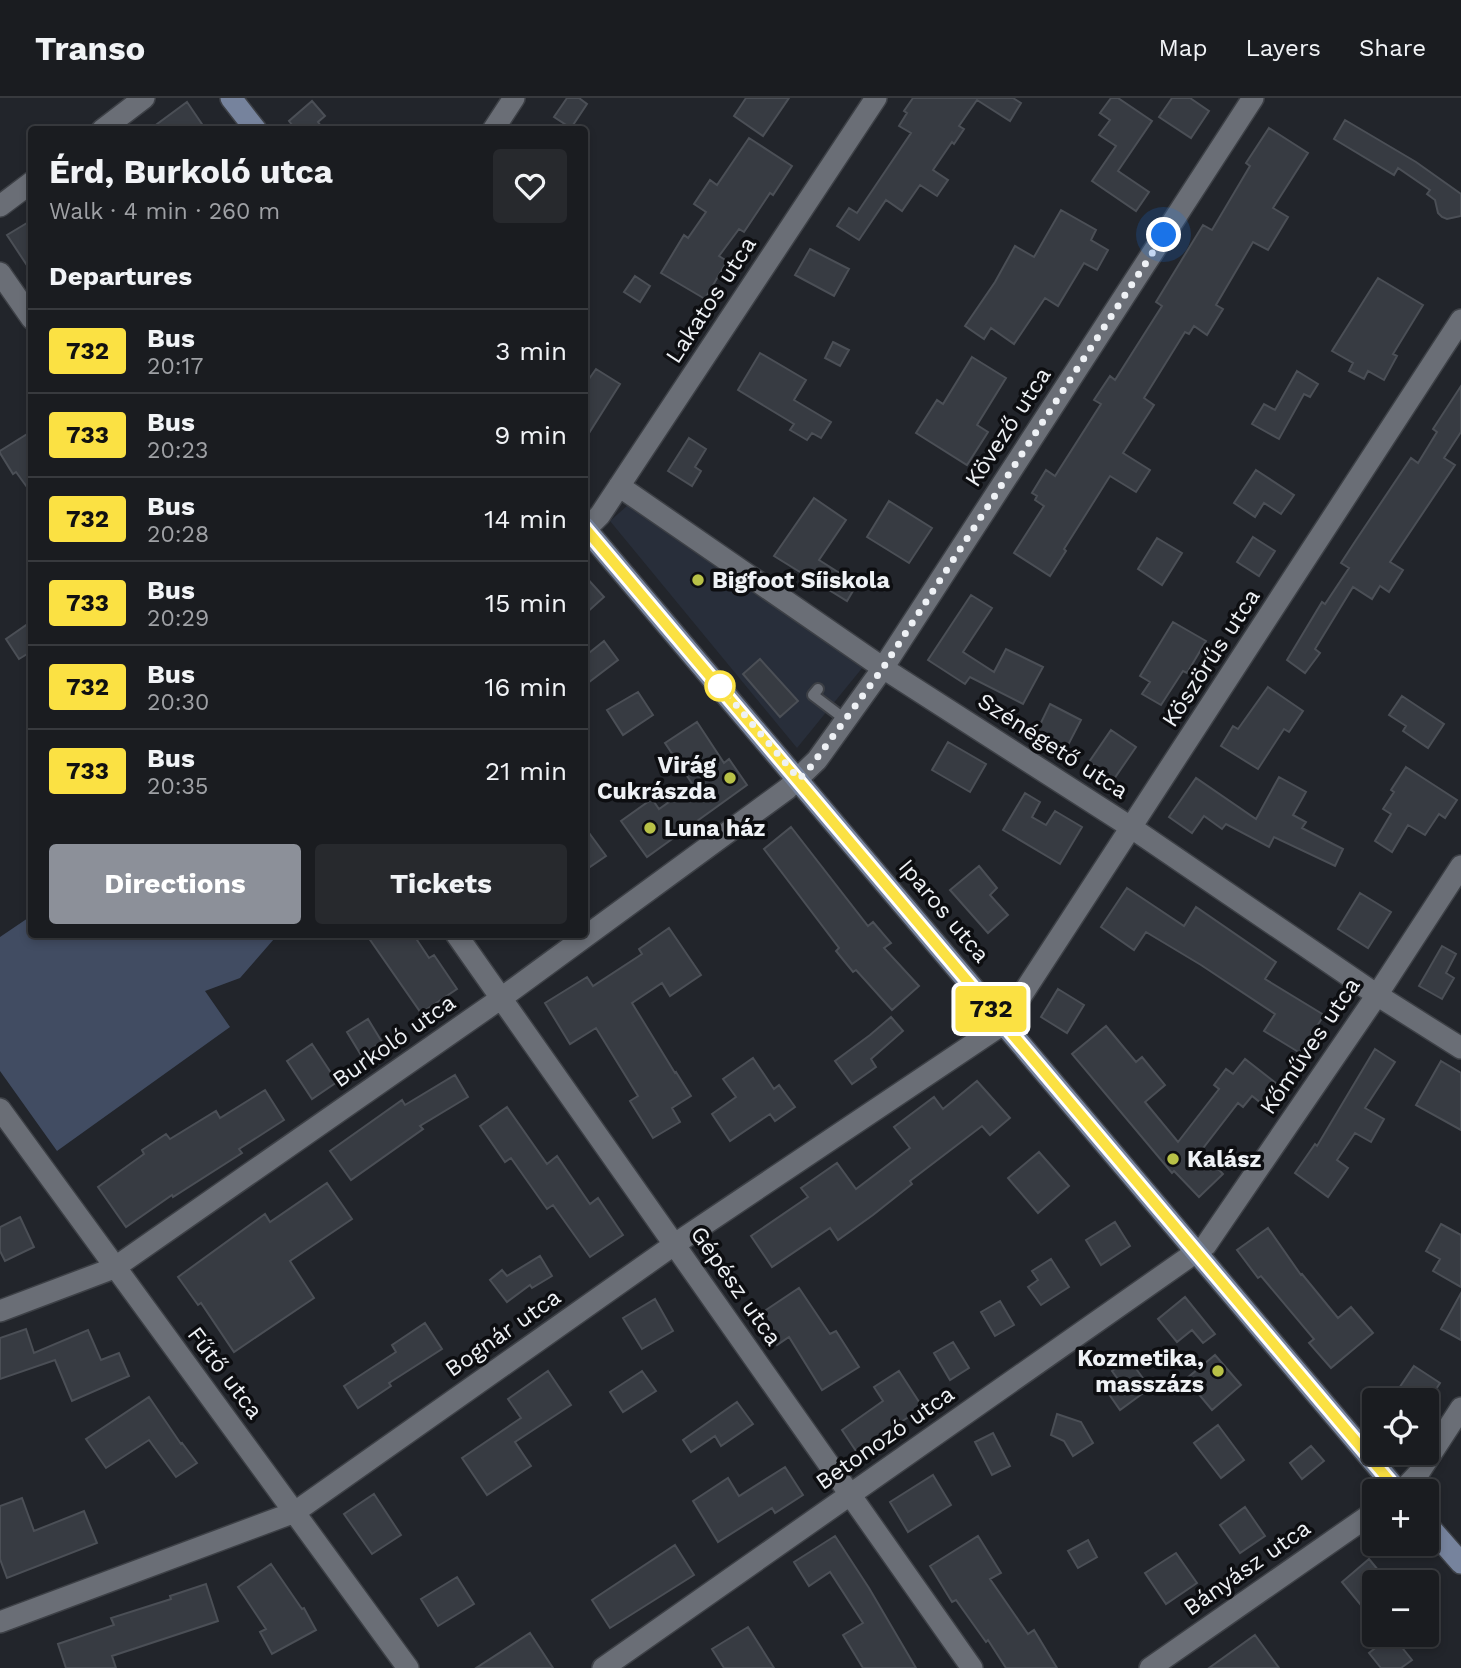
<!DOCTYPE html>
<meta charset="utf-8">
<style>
body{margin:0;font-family:"Work Sans",sans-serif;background:#27292d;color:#f1f3f6;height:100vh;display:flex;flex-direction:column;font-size:26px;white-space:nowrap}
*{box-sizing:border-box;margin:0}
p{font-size:23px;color:#9fa1a5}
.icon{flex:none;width:38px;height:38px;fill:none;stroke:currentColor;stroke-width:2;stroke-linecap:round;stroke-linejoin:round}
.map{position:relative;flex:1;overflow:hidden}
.details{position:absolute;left:28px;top:28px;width:560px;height:812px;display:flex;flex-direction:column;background:#1a1c20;border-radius:7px;box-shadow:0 4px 10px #0003,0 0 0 2px #383a3e}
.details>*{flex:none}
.badge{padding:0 14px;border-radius:5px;font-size:24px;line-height:46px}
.tools{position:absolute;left:1362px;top:1290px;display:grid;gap:14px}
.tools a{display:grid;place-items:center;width:77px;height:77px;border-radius:7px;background:#1a1c20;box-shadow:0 4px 10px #0003,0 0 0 2px #383a3e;font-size:35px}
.you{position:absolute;width:35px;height:35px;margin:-18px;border:5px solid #fff;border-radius:50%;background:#1a73e8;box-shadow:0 0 0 10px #1a73e833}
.map>.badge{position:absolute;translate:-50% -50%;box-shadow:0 0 0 4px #fff}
h2{padding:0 21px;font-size:26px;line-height:63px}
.round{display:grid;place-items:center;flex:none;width:74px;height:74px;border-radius:7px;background:#27292d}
.overview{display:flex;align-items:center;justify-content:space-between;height:119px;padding:0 21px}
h1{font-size:33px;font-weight:700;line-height:52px}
.primary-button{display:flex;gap:14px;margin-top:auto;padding:14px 21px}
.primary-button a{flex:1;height:80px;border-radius:7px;background:#8c9099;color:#fff;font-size:28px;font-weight:700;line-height:80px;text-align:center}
.primary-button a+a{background:#27292d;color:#f1f3f6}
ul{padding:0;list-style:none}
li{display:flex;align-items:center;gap:21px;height:84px;padding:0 21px;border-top:2px solid #383a3e}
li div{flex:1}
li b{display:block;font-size:26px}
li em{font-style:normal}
li .badge{min-width:77px;font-weight:700;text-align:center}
header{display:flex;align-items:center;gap:42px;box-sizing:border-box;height:98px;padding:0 35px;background:#1a1c20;border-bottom:2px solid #383a3e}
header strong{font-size:33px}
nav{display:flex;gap:38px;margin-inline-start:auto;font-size:24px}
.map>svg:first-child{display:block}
.built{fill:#282e3a}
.green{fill:#414c62}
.building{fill:#373b42;stroke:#4b4f56;stroke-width:2}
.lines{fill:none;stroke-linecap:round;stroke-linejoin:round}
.lane-casing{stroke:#3d4046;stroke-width:14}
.street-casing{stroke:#3d4046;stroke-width:24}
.secondary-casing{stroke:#3d4046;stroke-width:24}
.lane{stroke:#6a6e76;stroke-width:10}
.street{stroke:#6a6e76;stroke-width:21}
.secondary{stroke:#76839d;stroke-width:21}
.line-casing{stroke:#fff;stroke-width:16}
.line{stroke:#fbe143;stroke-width:10}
.walk{stroke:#eef1f5;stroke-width:7;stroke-dasharray:0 12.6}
.poi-dot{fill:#b8c147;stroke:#0d0e11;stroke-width:2.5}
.stop-dot{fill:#fff;stroke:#fbe143;stroke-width:3.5}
.labels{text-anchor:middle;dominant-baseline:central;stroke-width:7;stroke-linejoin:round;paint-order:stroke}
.street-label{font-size:23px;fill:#eef1f5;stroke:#0d0e11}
.poi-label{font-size:23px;font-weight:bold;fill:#eef1f5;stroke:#0d0e11;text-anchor:start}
</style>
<header>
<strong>Transo</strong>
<nav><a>Map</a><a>Layers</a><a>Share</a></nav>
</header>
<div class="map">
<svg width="1461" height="1570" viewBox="0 0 1461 1570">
<rect width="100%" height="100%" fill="#22252b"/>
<!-- built -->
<path class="built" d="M628,407L863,569L797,650L610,423Z"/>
<!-- green -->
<path class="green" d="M31,818L32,836L274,837V841L240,880L205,893L230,929L57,1053L0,973V839Z"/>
<!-- building -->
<path class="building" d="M567,0H579L587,6L571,30L554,19Z
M746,0H789L763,38L734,18Z
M913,0H1013L1021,5L1010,23L977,2L959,28L964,31L954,46L952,44L933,72L948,82L937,98L920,87L902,113L886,102L859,142L837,128L849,110L857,115L911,35L899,28L907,15L904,13Z
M1111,0H1118L1152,23L1118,73L1149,94L1136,113L1092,83L1116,48L1099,37L1110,22L1100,15Z
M1172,0H1190L1209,13L1191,40L1159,19Z
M312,3L325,18L318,24L324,32H296L289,23Z
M187,4L206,32H149Z
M1345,22L1416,64L1461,96V118L1447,121L1442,119L1438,115L1435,102L1427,96L1430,92L1398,70L1394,77L1334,41Z
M1269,30L1308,55L1273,110L1288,119L1268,152L1253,144L1216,207L1223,211L1207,237L1194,228L1189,236L1185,234L1144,300L1154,307L1123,355L1150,372L1136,394L1110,378L1064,451L1066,453L1050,478L1014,455L1044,408L1035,402L1037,398L1032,395L1046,372L1055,378L1101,306L1094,302L1110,278L1115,282L1162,208L1156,204L1203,127L1212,132L1250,68L1246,65Z
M749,40L792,68L773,97L770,95L744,134L739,131L719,158L727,163L705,201L661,175L684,137L688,140L706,114L694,106L710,82L717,87Z
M1061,112L1096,132L1091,142L1108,152L1097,172L1084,165L1058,208L1045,200L1014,246L991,230L984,241L965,228L995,184L1015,148L1034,159Z
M32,122V175L7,137Z
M810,151L849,171L834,198L795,177Z
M635,178L650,188L640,204L624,194Z
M1378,180L1423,207L1393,256L1397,258L1384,282L1368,273L1364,281L1349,273L1353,265L1332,253Z
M833,244L849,252L840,268L825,260Z
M760,255L806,282L794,302L831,324L821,340L812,335L807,342L790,332L794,326L738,292Z
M972,259L1006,280L977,327L988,334L967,367L916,335L937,302L943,306Z
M596,271L620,286L584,343V288Z
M1297,273L1318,286L1310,299L1304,296L1279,341L1252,326L1264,306L1275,312Z
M1461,288V334L1444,360L1455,367L1390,464L1403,472L1389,494L1380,488L1372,501L1353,489L1315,551L1320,555L1305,575L1287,562L1322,504L1325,506L1349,470L1341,465L1356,442L1411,360L1418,365L1437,334L1433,331Z
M32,333V396L16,374L13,376L0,355V353Z
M689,340L706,351L695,369L701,373L692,388L668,373Z
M1256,372L1294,397L1281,416L1264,405L1255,419L1234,405Z
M814,400L846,422L819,462L857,486L847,503L774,458Z
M889,403L932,430L909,465L867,439Z
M1253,439L1275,453L1259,478L1237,464Z
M1157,440L1182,455L1162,487L1138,471Z
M584,477L604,499L584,517Z
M971,497L992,510L963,554L994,574L1006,551L1043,569L1023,606L970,579L965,586L928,562Z
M32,523V553L19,561L6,541Z
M1173,524L1206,543L1187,575L1183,573L1161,607L1142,596L1150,584L1140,578Z
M604,543L618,562L584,588V559Z
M760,561L798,603L780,619L743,576Z
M1268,589L1303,613L1289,634L1284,631L1258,671L1221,648L1233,628L1238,631Z
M638,594L653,617L623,637L607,612Z
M1402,598L1444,626L1428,650L1403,633L1406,628L1389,617Z
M1050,606L1081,622L1066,651L1036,635Z
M697,624L724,665L729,661L747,687L647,759L621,723L652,701L659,711L693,687L665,645Z
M1111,632L1136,649L1114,681L1089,664Z
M948,644L986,666L970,694L932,672Z
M1406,669L1457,702L1445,720L1439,716L1425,737L1408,727L1392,754L1375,743L1391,716L1383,711L1394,694L1391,692Z
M1279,679L1306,694L1293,717L1306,724L1302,730L1343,751L1335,768L1274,739L1269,749L1226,726L1222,731L1204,718L1192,735L1169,719L1196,680L1256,721Z
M1025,695L1040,704L1032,719L1046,727L1055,713L1082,729L1060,766L1003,732Z
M584,728L606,758L584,773Z
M791,729L868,828L873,824L891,845L884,850L919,888L892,912L856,872L853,874L836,853L839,850L764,751Z
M979,768L997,790L990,797L1008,817L988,835L950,792Z
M1127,790L1184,828L1196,809L1276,864L1265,881L1324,917L1300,955L1264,933L1275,916L1201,867L1146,834L1134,852L1101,829Z
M1360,795L1391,814L1368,850L1338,831Z
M669,830L701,877L670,898L662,885L632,905L675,975L676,974L691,998L672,1010L680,1024L653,1040L630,1003L638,998L596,930L570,946L545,905L587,879L593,888L642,856L639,851Z
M366,836H413L429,860L434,857L457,891L421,915Z
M1442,848L1456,856L1446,875L1454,880L1442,901L1419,888Z
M1058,891L1084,907L1067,935L1041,919Z
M891,919L903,933L871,961L876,969L852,986L835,963L870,937Z
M368,921L382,944L361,957L347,934Z
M1106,928L1136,964L1142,959L1165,987L1145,1004L1178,1044L1219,991L1214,987L1226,971L1233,976L1245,961L1281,989L1266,1009L1252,998L1243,1009L1238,1005L1201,1053L1223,1076L1199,1099L1174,1073L1172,1075L1072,956Z
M312,946L337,984L312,1001L287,963Z
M1375,951L1395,964L1365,1010L1384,1021L1371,1044L1355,1035L1337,1062L1348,1070L1328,1099L1295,1075L1315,1046L1317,1048Z
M753,960L774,991L779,987L795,1009L775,1023L770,1016L730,1043L712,1016L736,999L723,981Z
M1441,963L1461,975V1032L1416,1007Z
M455,977L468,999L420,1028L423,1031L351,1082L330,1053L402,1002L405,1007Z
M977,983L1010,1020L990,1037L982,1028L910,1083L912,1086L873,1117L838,1142L830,1130L772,1169L751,1138L808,1099L801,1090L837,1065L856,1091L910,1050L894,1029L934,999L943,1011Z
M265,992L284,1022L239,1051L242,1055L173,1099L172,1097L126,1129L98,1089L144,1056L142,1052L166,1036L170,1041L216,1013L220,1020Z
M507,1009L547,1066L557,1058L590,1106L598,1100L623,1137L590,1159L553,1107L547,1111L511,1060L505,1064L480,1028Z
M1039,1054L1069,1088L1038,1115L1008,1080Z
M327,1085L352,1121L290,1163L314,1200L234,1254L201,1205L198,1207L178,1179L265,1116L270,1124Z
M20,1119L34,1149L5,1163L0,1153V1129Z
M1115,1124L1130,1148L1101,1167L1086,1142Z
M1441,1126L1461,1137V1189L1433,1173L1440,1161L1426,1153Z
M1268,1130L1301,1177L1302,1176L1338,1220L1351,1209L1373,1235L1331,1270L1309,1245L1314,1241L1261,1178L1258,1180L1237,1152Z
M540,1158L552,1178L532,1190L530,1187L507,1204L490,1182L502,1172L507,1178Z
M1051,1161L1069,1189L1041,1207L1028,1189L1038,1182L1032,1173Z
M799,1190L830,1236L836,1233L859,1269L822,1292L789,1239L777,1247L757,1218Z
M1461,1195V1242L1441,1231Z
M1185,1199L1215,1236L1203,1245L1192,1232L1177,1244L1158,1221Z
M655,1201L673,1233L642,1251L623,1220Z
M1000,1203L1014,1227L995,1238L981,1214Z
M425,1225L442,1251L389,1285L391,1288L358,1310L344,1288L396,1254L392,1247Z
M26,1231L34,1255L88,1232L101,1262L119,1255L129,1278L72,1303L55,1262L0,1281V1240Z
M953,1244L969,1270L950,1282L934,1255Z
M1215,1257L1241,1287L1212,1312L1186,1281Z
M1129,1261L1150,1290L1120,1312L1104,1289L1117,1280L1112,1273Z
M1414,1268L1440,1285L1429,1302H1391Z
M548,1273L571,1307L515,1344L531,1368L487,1397L462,1360L521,1320L508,1301Z
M642,1273L656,1293L623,1314L610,1294Z
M899,1273L923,1310L885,1334L888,1339L860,1359L842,1332L883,1303L874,1289Z
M149,1299L181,1346L182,1345L197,1365L176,1379L149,1342L106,1370L86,1341Z
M737,1304L753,1326L721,1348L715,1338L691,1354L683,1342Z
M1057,1316L1081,1324L1093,1345L1073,1358L1064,1343L1051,1337Z
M1218,1327L1244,1362L1221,1380L1194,1345Z
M993,1335L1010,1368L992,1377L975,1344Z
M1311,1348L1324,1363L1302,1381L1290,1365Z
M785,1369L803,1397L775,1415L772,1410L718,1444L693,1403L728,1380L739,1398Z
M933,1377L951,1407L908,1434L890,1404Z
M374,1396L401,1437L372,1456L344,1416Z
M22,1400L34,1433L84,1413L97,1445L7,1480L0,1461V1408Z
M1245,1409L1265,1438L1240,1455L1220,1427Z
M835,1438L869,1490L916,1570H863L843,1537L863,1525L830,1474L809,1488L794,1464Z
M978,1438L1001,1475L990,1481L1028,1536L1034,1532L1057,1570H1006L988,1542L986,1544L956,1502L952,1504L930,1468Z
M1088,1442L1097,1459L1078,1470L1068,1453Z
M675,1447L694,1477L610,1530L592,1502Z
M1176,1455L1197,1485L1166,1506L1145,1475Z
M1369,1461L1388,1484H1374V1523L1342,1484Z
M271,1466L302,1511L304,1510L316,1532L272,1556L260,1534L266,1531L238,1489Z
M457,1479L474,1506L438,1528L421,1501Z
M206,1486L218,1523L112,1558L116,1570H66L58,1546L114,1527L111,1520L171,1501L170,1498Z
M748,1529L774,1570H724L712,1551Z
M530,1535L553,1570H476Z
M1255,1537L1279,1570H1209Z
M1392,1537L1412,1562L1401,1570H1381L1369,1555Z"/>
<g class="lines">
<!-- lane casing -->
<g class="lane-casing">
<path id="lane" d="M818,591L813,597L846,622"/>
</g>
<!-- street casing -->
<g class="street-casing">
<path id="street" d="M102,32L144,0
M493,32L514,0
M0,108L32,84
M0,175L32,221
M619,388L883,570L1132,730L1377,897L1461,950
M586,431L600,417L876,0
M456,836L972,1570
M0,1011L408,1570
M0,1213L114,1170L500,901L787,691L817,662L883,570L1253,0
M1402,1393L1418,1376L1461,1310
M0,1524L295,1414L675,1146L1003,926L1461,222
M603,1570L1206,1147L1377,897L1461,768
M1150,1570L1374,1414"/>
</g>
<!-- secondary casing -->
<g class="secondary-casing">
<path id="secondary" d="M231,0L256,32
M584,429L1398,1393
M1426,1425L1461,1465"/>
</g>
<!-- lane -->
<use href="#lane" class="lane"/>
<!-- street -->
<use href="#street" class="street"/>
<!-- secondary -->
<use href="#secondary" class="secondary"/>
</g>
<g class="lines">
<!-- line casing -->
<g class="line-casing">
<path id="line" d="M584,429L1398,1393"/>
</g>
<!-- line -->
<use href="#line" class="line"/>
<!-- walk -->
<path class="walk" d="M720,588L799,681L809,671L883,570L1164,137"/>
</g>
<!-- markers -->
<g class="poi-dot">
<circle cx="698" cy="482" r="7"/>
<circle cx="730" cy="680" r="7"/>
<circle cx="650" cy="730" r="7"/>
<circle cx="1173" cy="1061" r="7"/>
<circle cx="1218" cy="1273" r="7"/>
</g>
<circle class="stop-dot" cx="720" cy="588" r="14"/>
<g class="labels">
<!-- street labels -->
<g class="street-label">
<text transform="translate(711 202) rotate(-57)">Lakatos utca</text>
<text transform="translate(1008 329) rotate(-57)">Kövező utca</text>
<text transform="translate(1211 560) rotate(-57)">Köszörűs utca</text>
<text transform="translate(1053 648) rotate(33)">Szénégető utca</text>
<text transform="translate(944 813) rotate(50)">Iparos utca</text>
<text transform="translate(394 943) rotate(-35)">Burkoló utca</text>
<text transform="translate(1310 948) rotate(-56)">Kőműves utca</text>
<text transform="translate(736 1188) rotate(55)">Gépész utca</text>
<text transform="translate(503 1235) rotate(-35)">Bognár utca</text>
<text transform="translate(225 1275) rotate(53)">Fűtő utca</text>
<text transform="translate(885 1340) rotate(-35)">Betonozó utca</text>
<text transform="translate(1247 1470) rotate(-35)">Bányász utca</text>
</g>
<!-- poi labels -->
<g class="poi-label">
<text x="712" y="482">Bigfoot Síiskola</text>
<text x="716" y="667" text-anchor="end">Virág<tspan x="716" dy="26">Cukrászda</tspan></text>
<text x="664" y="730">Luna ház</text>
<text x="1187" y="1061">Kalász</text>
<text x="1204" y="1260" text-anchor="end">Kozmetika,<tspan x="1204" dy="26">masszázs</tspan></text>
</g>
</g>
</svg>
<div class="tools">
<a><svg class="icon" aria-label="locate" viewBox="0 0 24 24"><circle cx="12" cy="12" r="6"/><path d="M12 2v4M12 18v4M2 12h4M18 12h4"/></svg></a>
<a>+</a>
<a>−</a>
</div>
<div class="you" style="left:1164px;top:137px"></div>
<b class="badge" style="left:991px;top:911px;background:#fbe143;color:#111">732</b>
<section class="details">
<div class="overview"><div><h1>Érd, Burkoló utca</h1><p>Walk · 4 min · 260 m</p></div><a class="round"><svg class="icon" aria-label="heart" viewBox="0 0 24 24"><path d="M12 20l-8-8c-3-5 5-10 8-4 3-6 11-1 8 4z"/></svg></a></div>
<h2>Departures</h2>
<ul>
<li><span class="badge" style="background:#fbe143;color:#111">732</span><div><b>Bus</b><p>20:17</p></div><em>3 min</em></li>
<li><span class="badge" style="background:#fbe143;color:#111">733</span><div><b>Bus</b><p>20:23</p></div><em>9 min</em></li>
<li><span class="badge" style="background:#fbe143;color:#111">732</span><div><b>Bus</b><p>20:28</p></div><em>14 min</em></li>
<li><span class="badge" style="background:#fbe143;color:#111">733</span><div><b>Bus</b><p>20:29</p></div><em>15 min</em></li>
<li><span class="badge" style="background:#fbe143;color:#111">732</span><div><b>Bus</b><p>20:30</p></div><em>16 min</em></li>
<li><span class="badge" style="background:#fbe143;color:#111">733</span><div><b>Bus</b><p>20:35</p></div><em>21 min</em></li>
</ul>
<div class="primary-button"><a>Directions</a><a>Tickets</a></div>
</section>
</div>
